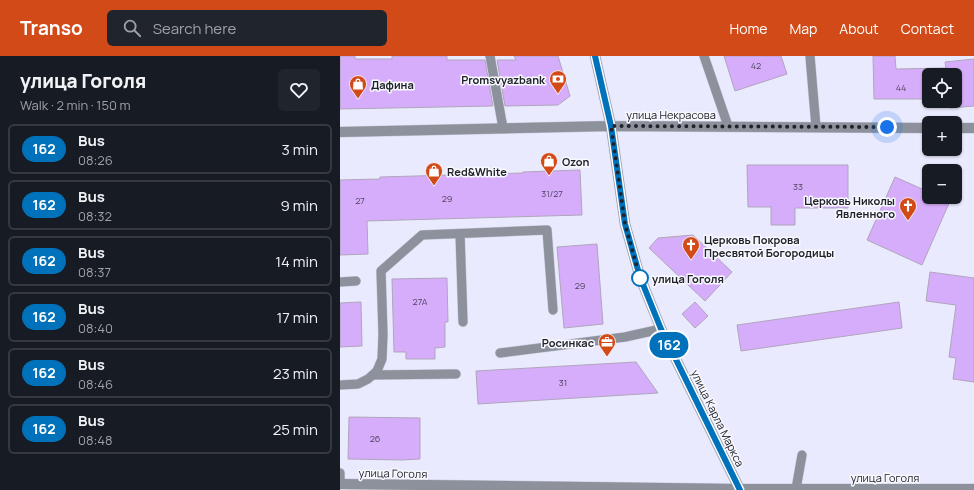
<!DOCTYPE html>
<meta charset="utf-8">
<style>
body{margin:0;font-family:Manrope,sans-serif;background:#20242c;color:#f1f3f6;height:100vh;display:flex;flex-direction:column;font-size:15px;white-space:nowrap}
*{box-sizing:border-box;margin:0}
p{font-size:13px;color:#9ea1a6}
.icon{flex:none;width:22px;height:22px;fill:none;stroke:currentColor;stroke-width:2;stroke-linecap:round;stroke-linejoin:round}
.map{position:relative;flex:1;overflow:hidden}
.sheet{display:flex;flex-direction:column;background:#171b24;width:340px}
.sheet>*{flex:none}
.badge{padding:0 8px;border-radius:13px;font-size:14px;line-height:26px}
.tools{position:absolute;left:582px;top:12px;display:grid;gap:8px}
.tools a{display:grid;place-items:center;width:40px;height:40px;border-radius:6px;background:#171b24;box-shadow:0 1px 3px #0004;font-size:20px}
.you{position:absolute;width:20px;height:20px;margin:-10px;border:3px solid #fff;border-radius:50%;background:#1a73e8;box-shadow:0 0 0 6px #1a73e833}
.map>.badge{position:absolute;translate:-50% -50%;box-shadow:0 0 0 2px #fff}
.round{display:grid;place-items:center;flex:none;width:42px;height:42px;border-radius:6px;background:#20242c}
.head{display:flex;align-items:center;justify-content:space-between;height:68px;padding:0 20px}
h1{font-size:19px;font-weight:800;line-height:30px}
ul{padding:0;list-style:none}
li{display:flex;align-items:center;gap:12px;height:50px;margin:0 8px 6px;padding:0 12px;border:2px solid #363941;border-radius:6px}
li div{flex:1}
li b{display:block;font-size:15px}
li em{font-style:normal}
li .badge{min-width:44px;font-weight:700;text-align:center}
header{display:flex;align-items:center;gap:24px;box-sizing:border-box;height:56px;padding:0 20px;background:#d24a18;color:#fff}
header strong{font-size:19px}
nav{display:flex;gap:22px;margin-inline-start:auto;font-size:14px}
.search{width:280px;height:36px;background:#20242c;display:flex;align-items:center;gap:10px;box-sizing:border-box;padding:0 14px;border-radius:6px;color:#9ea1a6;font-size:15px}
main{display:flex;flex:1;min-height:0}
.map>svg:first-child{display:block}
.building{fill:#d6adfb;stroke:#b0a5bb}
.lines{fill:none;stroke-linecap:round;stroke-linejoin:round}
.lane-casing{stroke:#c6c6d8;stroke-width:10}
.street-casing{stroke:#c6c6d8;stroke-width:11}
.lane{stroke:#8c919b;stroke-width:9}
.street{stroke:#8c919b;stroke-width:10}
.line-casing{stroke:#fff;stroke-width:9}
.line{stroke:#0072bc;stroke-width:6}
.walk{stroke:#22222b;stroke-width:4;stroke-dasharray:0 7.2}
.stop-dot{fill:#fff;stroke:#0072bc;stroke-width:2}
.labels{text-anchor:middle;dominant-baseline:central;stroke-width:3;stroke-linejoin:round;paint-order:stroke}
.number-label{font-size:9px;fill:#4f455f}
.poi-label{font-size:11px;font-weight:bold;fill:#22222b;stroke:#f8f9fe;text-anchor:start}
.street-label{font-size:11px;fill:#22222b;stroke:#f8f9fe}
.stop-label{font-size:11px;font-weight:bold;fill:#22222b;stroke:#f8f9fe;text-anchor:start}
</style>
<header>
<strong>Transo</strong>
<div class="search"><svg class="icon" aria-label="search" viewBox="0 0 24 24"><circle cx="10" cy="10" r="6"/><path d="M15 15l6 6"/></svg>Search here</div>
<nav><a>Home</a><a>Map</a><a>About</a><a>Contact</a></nav>
</header>
<main>
<section class="sheet">
<div class="head"><div><h1>улица Гоголя</h1><p>Walk · 2 min · 150 m</p></div><a class="round"><svg class="icon" aria-label="heart" viewBox="0 0 24 24"><path d="M12 20l-8-8c-3-5 5-10 8-4 3-6 11-1 8 4z"/></svg></a></div>
<ul>
<li><span class="badge" style="background:#0072bc;color:#fff">162</span><div><b>Bus</b><p>08:26</p></div><em>3 min</em></li>
<li><span class="badge" style="background:#0072bc;color:#fff">162</span><div><b>Bus</b><p>08:32</p></div><em>9 min</em></li>
<li><span class="badge" style="background:#0072bc;color:#fff">162</span><div><b>Bus</b><p>08:37</p></div><em>14 min</em></li>
<li><span class="badge" style="background:#0072bc;color:#fff">162</span><div><b>Bus</b><p>08:40</p></div><em>17 min</em></li>
<li><span class="badge" style="background:#0072bc;color:#fff">162</span><div><b>Bus</b><p>08:46</p></div><em>23 min</em></li>
<li><span class="badge" style="background:#0072bc;color:#fff">162</span><div><b>Bus</b><p>08:48</p></div><em>25 min</em></li>
</ul>
</section>
<div class="map">
<svg width="634" height="434" viewBox="0 0 634 434">
<rect width="100%" height="100%" fill="#eaeafe"/>
<!-- building -->
<path class="building" d="M0,0H15V3H52V0H107V4H145L153,50L0,53Z
M174,0H218L230,40L218,49L165,50L157,4H176Z
M384,0H441L447,18L395,35Z
M533,0H555L556,13L606,12L605,6L634,3V50L610,52L609,45H615V19H589V43H534Z
M407,109H508V152H455V169H431V151H408Z
M240,114L242,159L27,165L28,198L0,199V124L40,123V121L183,117V116Z
M555,121L589,136V141H600L610,145L582,209L527,184Z
M353,179L392,216L365,245L309,192L318,182Z
M257,188L263,268L224,272L217,191Z
M590,216L634,222V326L613,323L616,302L609,301L616,249L586,245Z
M107,222L108,266H105V291L95,292V303H66V296H54L52,223Z
M21,246L22,290L0,291V247Z
M355,246L368,260L355,272L342,258Z
M559,246L562,272L401,295L397,269Z
M296,306L318,337L138,348L136,315Z
M9,361L80,362V403L62,404L8,403Z"/>
<g class="lines">
<!-- lane casing -->
<g class="lane-casing">
<path id="lane" d="M150,0L163,72
M364,0L388,70
M470,0L476,71
M120,178L123,266
M0,226L16,225
M160,297L285,281L321,273
M33,319L116,318
M0,329L18,328L28,323L37,315L42,303L43,278L41,215L82,179L207,174L213,254
M0,417V428
M456,433L462,399"/>
</g>
<!-- street casing -->
<g class="street-casing">
<path id="street" d="M255,0L271,70L285,168L300,221L321,273L400,434
M615,72H634
M0,76L271,70L589,72
M0,428L400,433H634"/>
</g>
<!-- lane -->
<use href="#lane" class="lane"/>
<!-- street -->
<use href="#street" class="street"/>
</g>
<g class="lines">
<!-- line casing -->
<g class="line-casing">
<path id="line" d="M255,0L271,70L285,168L300,221L321,273L400,434"/>
</g>
<!-- line -->
<use href="#line" class="line"/>
<!-- walk -->
<path class="walk" d="M300,222L285,168L271,70L547,71"/>
</g>
<!-- icons -->
<defs>
<g id="bank-pin" transform="scale(0.9)"><path d="M0 17L-7.5 6A9.5 9.5 0 1 1 7.5 6Z" fill="#d24a18" stroke="#f8f9fe"/><path d="M-6-4H6V4H-6ZM0-2.3a2.3 2.3 0 1 0 0 4.6a2.3 2.3 0 1 0 0-4.6Z" fill="#fff"/></g>
<g id="shop-pin" transform="scale(0.9)"><path d="M0 17L-7.5 6A9.5 9.5 0 1 1 7.5 6Z" fill="#d24a18" stroke="#f8f9fe"/><path d="M-5-2.5h2.3a2.7 3.5 0 0 1 5.4 0H5L5.5 6h-11ZM-1.5-2.5h3a1.5 2.3 0 0 0-3 0Z" fill="#fff"/></g>
<g id="church-pin" transform="scale(0.9)"><path d="M0 17L-7.5 6A9.5 9.5 0 1 1 7.5 6Z" fill="#d24a18" stroke="#f8f9fe"/><path d="M-1.2-6h2.4v3.5h3.3v2.4h-3.3V6h-2.4V-.1h-3.3v-2.4h3.3Z" fill="#fff"/></g>
<g id="office-pin" transform="scale(0.9)"><path d="M0 17L-7.5 6A9.5 9.5 0 1 1 7.5 6Z" fill="#d24a18" stroke="#f8f9fe"/><path d="M-6-3h4V-5.5h4V-3h4V5H-6ZM-1-4.5V-3h2v-1.5ZM-6 0V1H6V0Z" fill="#fff"/></g>
</defs>
<g fill-rule="evenodd">
<use href="#bank-pin" x="218" y="23"/>
<use href="#shop-pin" x="18" y="28"/>
<use href="#shop-pin" x="209" y="105"/>
<use href="#shop-pin" x="94" y="115"/>
<use href="#church-pin" x="568" y="150"/>
<use href="#church-pin" x="351" y="189"/>
<use href="#office-pin" x="267" y="286"/>
</g>
<!-- markers -->
<circle class="stop-dot" cx="300" cy="222" r="8"/>
<g class="labels">
<!-- number labels -->
<g class="number-label">
<text x="416" y="9">42</text>
<text x="561" y="31">44</text>
<text x="458" y="130">33</text>
<text x="212" y="137">31/27</text>
<text x="107" y="142">29</text>
<text x="20" y="144">27</text>
<text x="240" y="229">29</text>
<text x="80" y="245">27А</text>
<text x="223" y="326">31</text>
<text x="35" y="382">26</text>
</g>
<!-- poi labels -->
<g class="poi-label">
<text x="205" y="23" text-anchor="end">Promsvyazbank</text>
<text x="31" y="28">Дафина</text>
<text x="222" y="105">Ozon</text>
<text x="107" y="115">Red&amp;White</text>
<text x="555" y="144" text-anchor="end">Церковь Николы<tspan x="555" dy="13">Явленного</tspan></text>
<text x="364" y="183">Церковь Покрова<tspan x="364" dy="13">Пресвятой Богородицы</tspan></text>
<text x="254" y="286" text-anchor="end">Росинкас</text>
</g>
<!-- street labels -->
<g class="street-label">
<text x="331" y="58">улица Некрасова</text>
<text transform="translate(378 362) rotate(64)">улица Карла Маркса</text>
<text transform="translate(53 417) rotate(1)">улица Гоголя</text>
<text x="545" y="421">улица Гоголя</text>
</g>
<!-- stop labels -->
<g class="stop-label">
<text x="312" y="222">улица Гоголя</text>
</g>
</g>
</svg>
<div class="tools">
<a><svg class="icon" aria-label="locate" viewBox="0 0 24 24"><circle cx="12" cy="12" r="6"/><path d="M12 2v4M12 18v4M2 12h4M18 12h4"/></svg></a>
<a>+</a>
<a>−</a>
</div>
<div class="you" style="left:547px;top:71px"></div>
<b class="badge" style="left:329px;top:289px;background:#0072bc;color:#fff">162</b>
</div>
</main>
